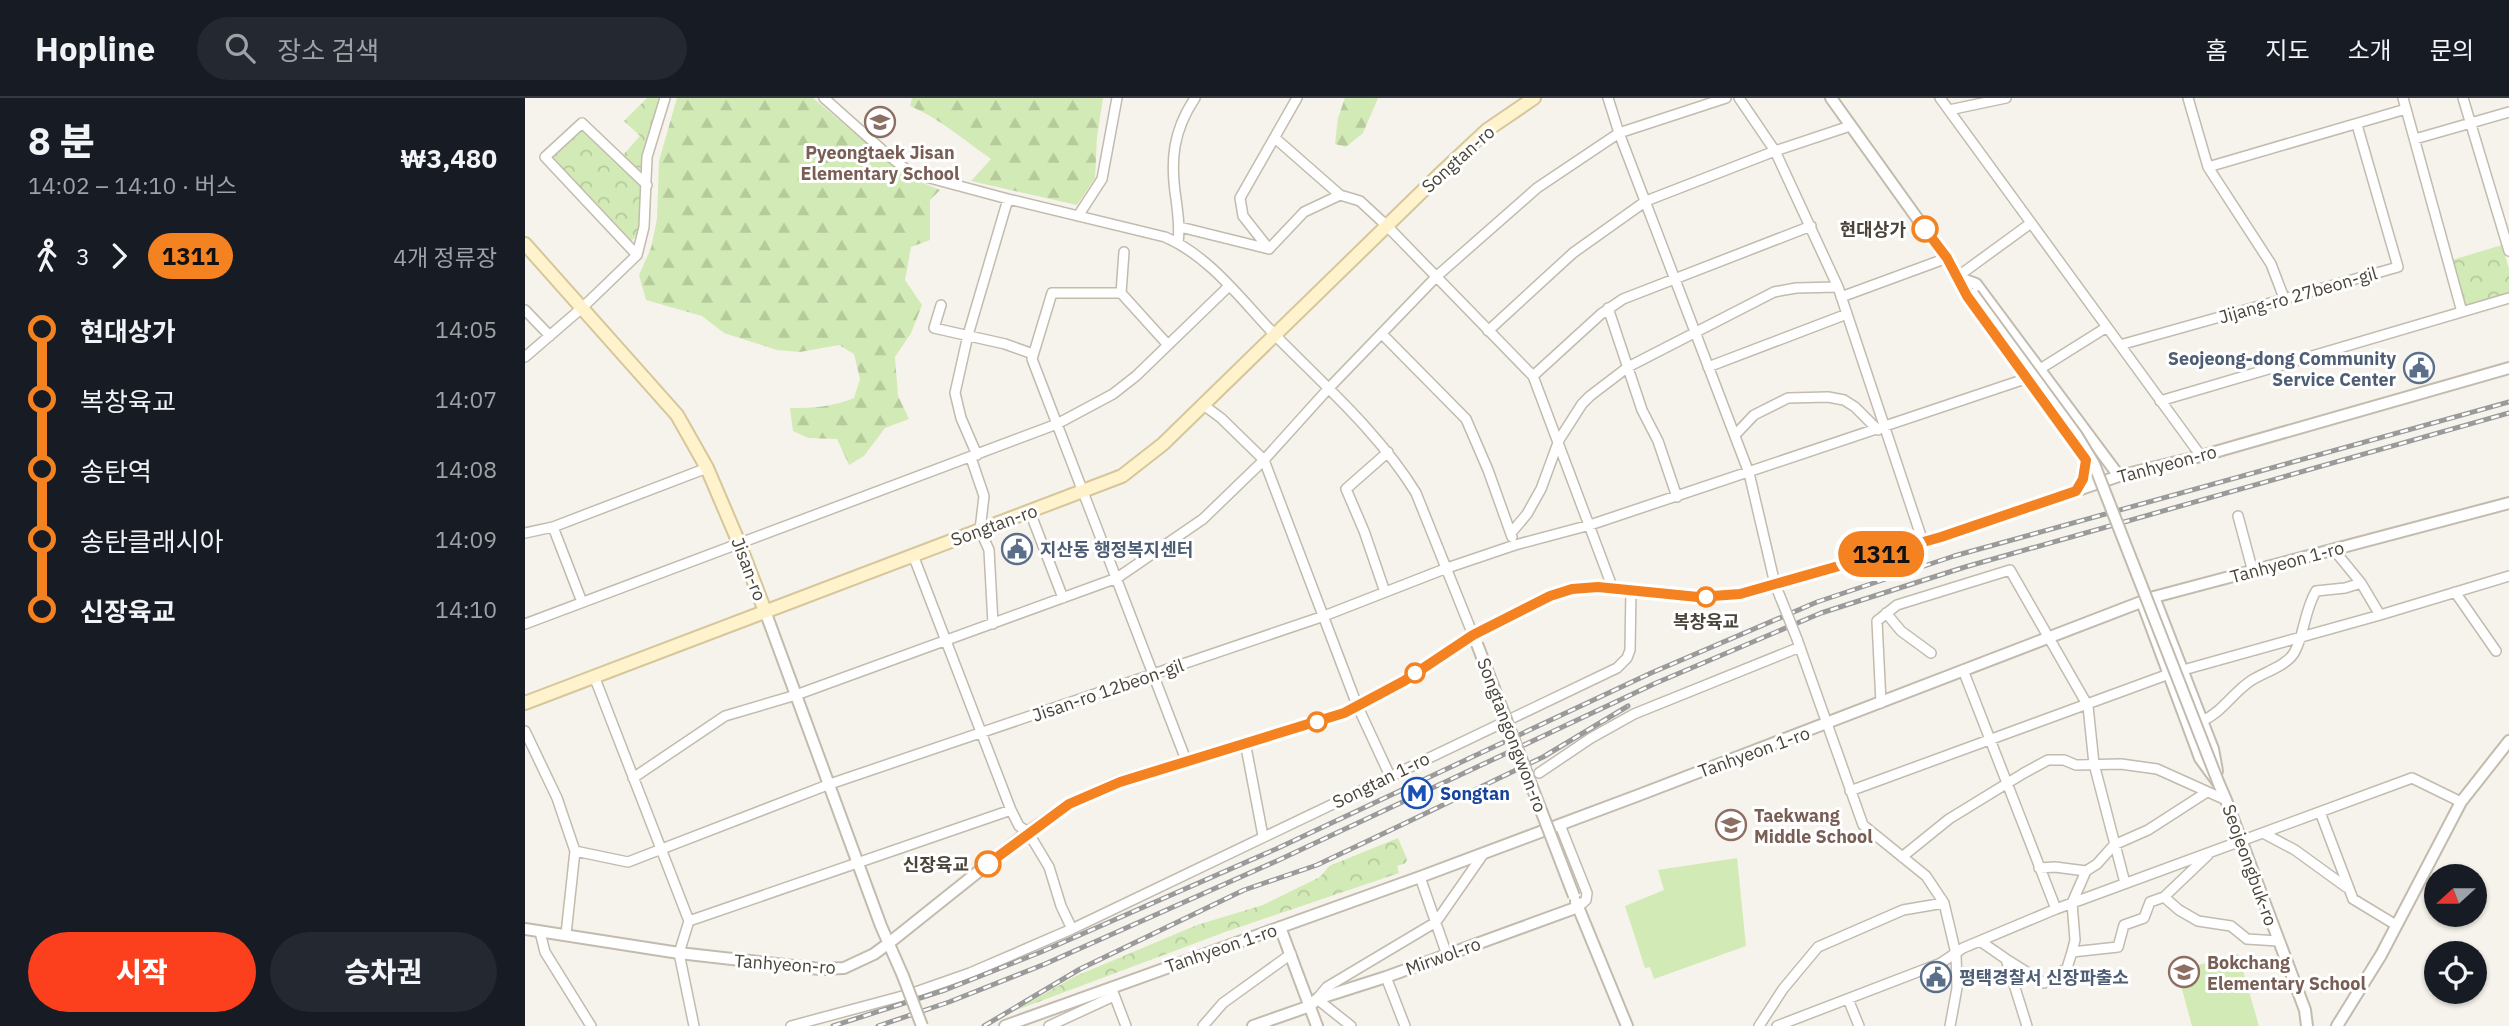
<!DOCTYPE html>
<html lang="ko">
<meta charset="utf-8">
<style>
body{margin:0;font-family:"IBM Plex Sans","Noto Sans KR",sans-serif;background:#242831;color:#f1f3f6;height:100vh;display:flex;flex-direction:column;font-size:26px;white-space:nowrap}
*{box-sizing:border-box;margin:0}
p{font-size:23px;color:#9ea1a6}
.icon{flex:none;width:38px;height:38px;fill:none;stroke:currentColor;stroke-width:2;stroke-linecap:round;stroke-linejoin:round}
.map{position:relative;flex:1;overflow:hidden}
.panel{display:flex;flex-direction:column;background:#171b24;width:525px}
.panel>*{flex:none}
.badge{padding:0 14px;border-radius:23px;font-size:24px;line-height:46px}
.needle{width:46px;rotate:249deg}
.controls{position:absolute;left:1899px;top:766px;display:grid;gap:14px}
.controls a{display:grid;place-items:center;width:63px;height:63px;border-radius:50%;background:#171b24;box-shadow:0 2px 5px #0004;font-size:35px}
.map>.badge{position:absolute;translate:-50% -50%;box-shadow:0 0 0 4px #fff}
.legs{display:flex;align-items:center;gap:10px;height:77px;padding:0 28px;font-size:23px}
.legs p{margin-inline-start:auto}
.overview{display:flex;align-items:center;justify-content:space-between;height:119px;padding:0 28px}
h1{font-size:38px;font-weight:800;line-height:52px}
.primary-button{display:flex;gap:14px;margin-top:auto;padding:14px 28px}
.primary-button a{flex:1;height:80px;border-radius:42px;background:#fc3f1d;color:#fff;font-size:28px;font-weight:800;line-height:80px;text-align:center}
.primary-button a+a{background:#242831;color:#f1f3f6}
ul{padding:0 28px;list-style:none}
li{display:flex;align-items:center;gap:24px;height:70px;font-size:26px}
li i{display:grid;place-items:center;width:10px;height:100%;margin:0 9px;background:currentColor}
li i::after{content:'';width:18px;height:18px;margin:-9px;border:5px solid;border-radius:50%;background:#171b24}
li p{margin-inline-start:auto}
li:first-child i{background:linear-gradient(#0000 50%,currentColor 0)}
li:last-child i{background:linear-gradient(currentColor 50%,#0000 0)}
header{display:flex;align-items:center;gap:42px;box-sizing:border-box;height:98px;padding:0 35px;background:#171b24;border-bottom:2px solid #363941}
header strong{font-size:33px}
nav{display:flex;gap:38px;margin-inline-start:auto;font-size:24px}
.search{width:490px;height:63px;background:#242831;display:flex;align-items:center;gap:18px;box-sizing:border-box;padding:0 24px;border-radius:38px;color:#9ea1a6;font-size:26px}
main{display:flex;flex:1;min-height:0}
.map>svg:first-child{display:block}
.grass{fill:#d2eab5}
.forest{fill:url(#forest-firs)}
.park{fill:url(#park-crowns)}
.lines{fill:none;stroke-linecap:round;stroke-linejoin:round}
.minor-casing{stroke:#c2bbae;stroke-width:12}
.tertiary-casing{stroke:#c2bbae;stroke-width:14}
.secondary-casing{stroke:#d6c79b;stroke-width:16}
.minor{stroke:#fff;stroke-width:9}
.tertiary{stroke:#fff;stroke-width:10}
.secondary{stroke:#fff3cd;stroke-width:12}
.rail-casing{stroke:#9a9a9a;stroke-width:5}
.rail{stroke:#fff;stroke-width:2.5;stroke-dasharray:8;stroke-linecap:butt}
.minor-bridge-casing{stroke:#c2bbae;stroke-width:12;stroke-linecap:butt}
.tertiary-bridge-casing{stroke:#c2bbae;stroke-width:14;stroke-linecap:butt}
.minor-bridge{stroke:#fff;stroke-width:9}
.tertiary-bridge{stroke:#fff;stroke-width:10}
.line-1-casing{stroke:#fff;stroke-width:16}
.line-1{stroke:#f58220;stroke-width:10}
.stop-1-dot{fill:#fff;stroke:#f58220;stroke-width:3.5}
.labels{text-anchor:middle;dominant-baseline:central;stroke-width:6;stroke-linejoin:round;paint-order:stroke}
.education-label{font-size:18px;font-weight:bold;fill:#785e54;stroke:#fff;text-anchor:start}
.street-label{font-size:18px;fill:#4b4439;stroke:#fff}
.stop-label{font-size:18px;font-weight:bold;fill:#4b4439;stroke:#fff;text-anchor:end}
.service-label{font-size:18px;font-weight:bold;fill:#4e5e75;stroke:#fff;text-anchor:start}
.transit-label{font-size:18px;font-weight:bold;fill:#164399;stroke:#fff;text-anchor:start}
</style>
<header>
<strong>Hopline</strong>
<div class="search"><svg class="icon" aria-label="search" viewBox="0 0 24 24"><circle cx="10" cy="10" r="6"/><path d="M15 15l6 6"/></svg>장소 검색</div>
<nav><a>홈</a><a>지도</a><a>소개</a><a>문의</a></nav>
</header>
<main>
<section class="panel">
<div class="overview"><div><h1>8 분</h1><p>14:02 – 14:10 · 버스</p></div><b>₩3,480</b></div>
<div class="legs"><svg class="icon" aria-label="walk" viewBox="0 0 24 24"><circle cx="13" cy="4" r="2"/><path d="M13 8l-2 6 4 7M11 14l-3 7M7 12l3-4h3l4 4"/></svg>3<svg class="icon" aria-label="forward" viewBox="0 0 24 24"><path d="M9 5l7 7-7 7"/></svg><b class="badge" style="background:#f58220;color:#111">1311</b><p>4개 정류장</p></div>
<ul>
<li><i style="color:#f58220"></i><b>현대상가</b><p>14:05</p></li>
<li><i style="color:#f58220"></i><span>복창육교</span><p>14:07</p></li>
<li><i style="color:#f58220"></i><span>송탄역</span><p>14:08</p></li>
<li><i style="color:#f58220"></i><span>송탄클래시아</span><p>14:09</p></li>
<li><i style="color:#f58220"></i><b>신장육교</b><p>14:10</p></li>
</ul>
<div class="primary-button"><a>시작</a><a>승차권</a></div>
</section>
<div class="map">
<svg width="1984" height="928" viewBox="0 0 1984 928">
<defs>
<pattern id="forest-firs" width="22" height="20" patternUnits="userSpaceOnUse" patternTransform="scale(1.75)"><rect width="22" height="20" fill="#d2eab5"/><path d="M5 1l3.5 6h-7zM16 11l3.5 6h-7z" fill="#b6ca9c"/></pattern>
<pattern id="park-crowns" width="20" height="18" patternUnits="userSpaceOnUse" patternTransform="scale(1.75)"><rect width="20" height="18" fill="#d2eab5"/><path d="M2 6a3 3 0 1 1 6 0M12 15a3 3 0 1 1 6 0" fill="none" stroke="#b6ca9c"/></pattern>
</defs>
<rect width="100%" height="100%" fill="#f6f3ec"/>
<!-- grass -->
<path class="grass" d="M1212,760L1221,848L1129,881L1125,869L1120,870L1100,808L1139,792L1133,772Z
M1713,856L1734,928H1667L1652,873Z"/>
<!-- forest -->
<path class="forest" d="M152,0H288L379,77L415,92L405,102V142L386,149L380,182L397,207L386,235L370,259L373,298L384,321L360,330L339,358L324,367L312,341L283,340L268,333L265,310C288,310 308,309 329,300L335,281L329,256L314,247L275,254L252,252L199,235L177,218L121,202L114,177L126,150L132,121L134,63Z
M387,0H578L572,39L570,80L552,107L446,83L466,61C440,43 414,20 385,8Z
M820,0H853L838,35L821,49L810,46L813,20Z"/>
<!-- park -->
<path class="park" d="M122,0H139L121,79L98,57L115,38L99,23Z
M58,30L120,91L115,133L106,144L98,138L26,60Z
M1977,147L1984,171V196L1940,209L1927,162Z
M873,740L882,761L881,765L872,768L874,775L700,834L489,913L551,878L672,827L738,807L795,779L804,768Z"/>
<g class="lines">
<!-- minor casing -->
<g class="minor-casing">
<path id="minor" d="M299,0L363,57L386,75L483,101L640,139C685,158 718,204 751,238C800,288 854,335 891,395L948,537
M772,0L715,100L718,118L744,151L779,114L815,97L835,103L862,128L1008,278L1088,491
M1083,0L1094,35L1224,375L1250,486L1256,501
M1214,0L1250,53L1313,189L1398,444
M1415,0L1676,358
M1663,0L1683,69L1746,166L1759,200
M1878,0L1937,214
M1938,0L1984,153
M1424,12L1481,0
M750,40L815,97
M1890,41L1984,14
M1683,69L1881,11
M553,118L577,81L592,0
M655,129L744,151
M653,145C655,129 653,116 651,101C645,62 648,33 670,0
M112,157L20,59L57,25L122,87
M1432,179L1506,125
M596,195L599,154
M1316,199L1422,160
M416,207L409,230L480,246L508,256
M1083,210L1117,312L1133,343L1152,399
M0,212L25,238
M963,233L1048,155L1121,103L1250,53L1325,28
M857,236L941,321L963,372L987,439
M643,247L596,195H527L507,261L661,662
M1595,247L1873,169L1832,27
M0,259L58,209L112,157L119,129L122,59L140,0
M1183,269L1322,216
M1515,271L1582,229
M1008,278L1076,216L1098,201L1286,128
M1635,303L1984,200
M677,306L696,320L739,362L832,607L865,678
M1210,337L1229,317L1263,300L1303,299L1319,302L1330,309L1353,332
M452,357L436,320L430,295L443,237L483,101
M446,360L459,398L455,432L464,452L468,526
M505,414L538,500
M1713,418L1728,474
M28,429L57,504
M0,435L28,429L182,370
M986,435L1002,416L1016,391L1034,342L1057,306L1065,298L1103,269L1249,194L1271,190L1313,189
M1809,452L1836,485
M388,457L486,712L494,728L503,734L524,769L536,808L547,831
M860,494L839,433L821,391L863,354
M1930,494L1971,553
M1361,515L1376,533L1406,555
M0,526L532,326L588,296L611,278L703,189
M1272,541L1338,727L1401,778L1419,805L1431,856L1432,890L1425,928
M1438,572L1531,811
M69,578L164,823
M1356,605L1352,523L1372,507L1485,472L1563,608L1569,666L1600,785
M1677,623C1698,614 1708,594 1727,582C1740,574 1761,568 1769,555C1779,539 1779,513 1791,493L1820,490L1836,485L1855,517L1984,478
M0,633L32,700L50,753L41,836
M720,644L738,738
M1014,675L1066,640L1109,616L1275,549
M108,680L200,618L271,597L592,480L678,421L739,362L803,291L912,178L1012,90L1094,35L1201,0
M1325,693L1644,576L1855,517
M1795,714L1828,801L1871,827
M1035,727L1062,795L1061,802L1053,809
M1738,735L1770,752L1821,789
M50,753L103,764L305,686L799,518L922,470L990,447L1065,427L1503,280
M1377,759L1424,721L1499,675L1523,662H1539L1551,667L1596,666L1632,671L1701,702
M1514,770L1530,769L1561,773L1572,766L1589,747L1623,732L1682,694
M1561,773L1547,805L1550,842L1547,854L1593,849L1599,827L1619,820L1625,804L1639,799L1654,812L1673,823L1706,828L1722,841L1753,843
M895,779L922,857
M1639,799L1683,757
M164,823L486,712
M164,823L154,855L169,928
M15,834L20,854L66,928
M1455,843L1481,861L1502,928
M1481,861L1519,885L1542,870L1547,854
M861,879L880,928
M588,894L601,928
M1323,901L1334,928
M266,928L385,896L445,875L547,831L1092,570L1102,560L1105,552L1106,492
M524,928L589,898
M678,928L698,905L766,856
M826,928L792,901L802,889L911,824L959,755
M1234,928L1258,891L1293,849L1378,812L1419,805
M1252,928L1416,865L1438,850L1531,811L1887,680L1936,704"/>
</g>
<!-- tertiary casing -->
<g class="tertiary-casing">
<path id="tertiary" d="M1306,0L1437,183
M1432,179L1451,186L1594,378
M1432,179L1442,199L1561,362L1571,386
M1629,499L1688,651L1692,673
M1617,504L1675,660L1694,686L1701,702L1780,912L1782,928
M240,513L356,828L378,878
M1051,804L1102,928
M755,829L792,928
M0,831L154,855L295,871L319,870L349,856L364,845L503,734L544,706L595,683L819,615L879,583L948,537L1025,498L1047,491L1073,489L1173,499L1215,496L1416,439L1594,378L1676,358L1984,270
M480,928L895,779L1114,697L1629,499L1984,405
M728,928L785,908L792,901L861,879L1053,809
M1812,928L1856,857L1936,704L1984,643"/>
</g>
<!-- secondary casing -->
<g class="secondary-casing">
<path id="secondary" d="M0,146L152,317L182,370L214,445L240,513
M0,605L597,378L638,346L916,75L962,32L1009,0"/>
</g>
<!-- minor -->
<use href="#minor" class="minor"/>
<!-- tertiary -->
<use href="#tertiary" class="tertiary"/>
<!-- secondary -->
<use href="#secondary" class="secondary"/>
<!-- rail casing -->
<g class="rail-casing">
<path id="rail" d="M308,928L420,892L516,854L751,751L1126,575L1292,504L1429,458L1984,304
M353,928L424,904L520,866L756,761L1131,585L1296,515L1440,469L1984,315
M459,928L555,871L719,792L792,767L870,730L1018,659L1103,608"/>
</g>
<!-- rail -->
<use href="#rail" class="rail"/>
<!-- minor-bridge casing -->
<g class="minor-bridge-casing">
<path id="minor-bridge" d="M1256,501L1272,541"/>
</g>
<!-- tertiary-bridge casing -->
<g class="tertiary-bridge-casing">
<path id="tertiary-bridge" d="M1448,196L1552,338L1569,366L1694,686
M952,546L1049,798
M378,878L397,928"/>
</g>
<!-- minor-bridge -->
<use href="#minor-bridge" class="minor-bridge"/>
<!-- tertiary-bridge -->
<use href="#tertiary-bridge" class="tertiary-bridge"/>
</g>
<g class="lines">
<!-- line-1 casing -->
<g class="line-1-casing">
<path id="line-1" d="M463,766L544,706L595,684L819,615L879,583L948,537L1025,498L1047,491L1073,489L1173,499L1215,496L1416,439L1551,393L1558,381L1561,362L1442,198L1422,160L1400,131"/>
</g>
<!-- line-1 -->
<use href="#line-1" class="line-1"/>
</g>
<!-- icons -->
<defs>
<g id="school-ring" transform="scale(1.575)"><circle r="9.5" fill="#fff" stroke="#8d6e63" stroke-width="1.5"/><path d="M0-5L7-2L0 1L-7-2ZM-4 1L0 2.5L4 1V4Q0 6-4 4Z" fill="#8d6e63"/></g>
<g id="civic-ring" transform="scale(1.575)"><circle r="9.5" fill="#fff" stroke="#5c6f8a" stroke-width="1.5"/><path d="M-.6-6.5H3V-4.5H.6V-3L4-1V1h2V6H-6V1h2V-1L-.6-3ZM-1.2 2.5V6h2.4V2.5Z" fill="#5c6f8a"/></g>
<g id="metro-ring" transform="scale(1.575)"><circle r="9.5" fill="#fff" stroke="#1a4fb4" stroke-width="1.5"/><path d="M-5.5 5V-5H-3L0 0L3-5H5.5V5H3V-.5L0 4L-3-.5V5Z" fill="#1a4fb4"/></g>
</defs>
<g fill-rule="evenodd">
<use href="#school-ring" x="355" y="24"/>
<use href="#civic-ring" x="1894" y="270"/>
<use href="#civic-ring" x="492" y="451"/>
<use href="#metro-ring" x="892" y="695"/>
<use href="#school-ring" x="1206" y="727"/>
<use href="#school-ring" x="1659" y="874"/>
<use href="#civic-ring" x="1411" y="879"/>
</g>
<!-- markers -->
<g class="stop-1-dot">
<circle cx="1400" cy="131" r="12"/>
<circle cx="1181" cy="499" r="9"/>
<circle cx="890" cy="575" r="9"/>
<circle cx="792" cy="624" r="9"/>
<circle cx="463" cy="766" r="12"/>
</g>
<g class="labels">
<!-- education labels -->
<g class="education-label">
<text x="355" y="54" text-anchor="middle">Pyeongtaek Jisan<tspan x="355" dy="21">Elementary School</tspan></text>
<text x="1229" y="717">Taekwang<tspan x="1229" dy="21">Middle School</tspan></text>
<text x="1682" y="864">Bokchang<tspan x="1682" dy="21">Elementary School</tspan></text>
</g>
<!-- street labels -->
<g class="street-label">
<text transform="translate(933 61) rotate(-42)">Songtan-ro</text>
<text transform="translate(1773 197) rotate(-16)">Jijang-ro 27beon-gil</text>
<text transform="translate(1642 366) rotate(-15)">Tanhyeon-ro</text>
<text transform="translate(469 427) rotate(-20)">Songtan-ro</text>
<text transform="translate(1762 464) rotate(-15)">Tanhyeon 1-ro</text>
<text transform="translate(224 471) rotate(69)">Jisan-ro</text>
<text transform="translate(583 592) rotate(-19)">Jisan-ro 12beon-gil</text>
<text transform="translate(987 637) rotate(69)">Songtangongwon-ro</text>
<text transform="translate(1229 654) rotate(-20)">Tanhyeon 1-ro</text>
<text transform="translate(856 682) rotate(-26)">Songtan 1-ro</text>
<text transform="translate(1725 767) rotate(70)">Seojeongbuk-ro</text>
<text transform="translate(696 850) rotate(-19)">Tanhyeon 1-ro</text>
<text transform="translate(918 858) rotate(-20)">Mirwol-ro</text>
<text transform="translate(260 866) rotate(4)">Tanhyeon-ro</text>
</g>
<!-- stop labels -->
<g class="stop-label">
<text x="1381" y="131">현대상가</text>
<text x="1181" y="523" text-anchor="middle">복창육교</text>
<text x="444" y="766">신장육교</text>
</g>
<!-- service labels -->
<g class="service-label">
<text x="1871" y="260" text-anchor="end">Seojeong-dong Community<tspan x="1871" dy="21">Service Center</tspan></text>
<text x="515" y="451">지산동 행정복지센터</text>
<text x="1434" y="879">평택경찰서 신장파출소</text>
</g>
<!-- transit labels -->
<g class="transit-label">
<text x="915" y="695">Songtan</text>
</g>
</g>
</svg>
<div class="controls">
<a><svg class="needle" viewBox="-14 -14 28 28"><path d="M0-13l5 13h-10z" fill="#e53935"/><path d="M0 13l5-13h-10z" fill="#9ea1a6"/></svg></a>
<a><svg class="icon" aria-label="locate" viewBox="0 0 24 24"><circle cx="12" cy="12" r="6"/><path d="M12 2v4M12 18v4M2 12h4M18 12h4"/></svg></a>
</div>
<b class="badge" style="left:1356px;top:456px;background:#f58220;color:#111">1311</b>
</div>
</main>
